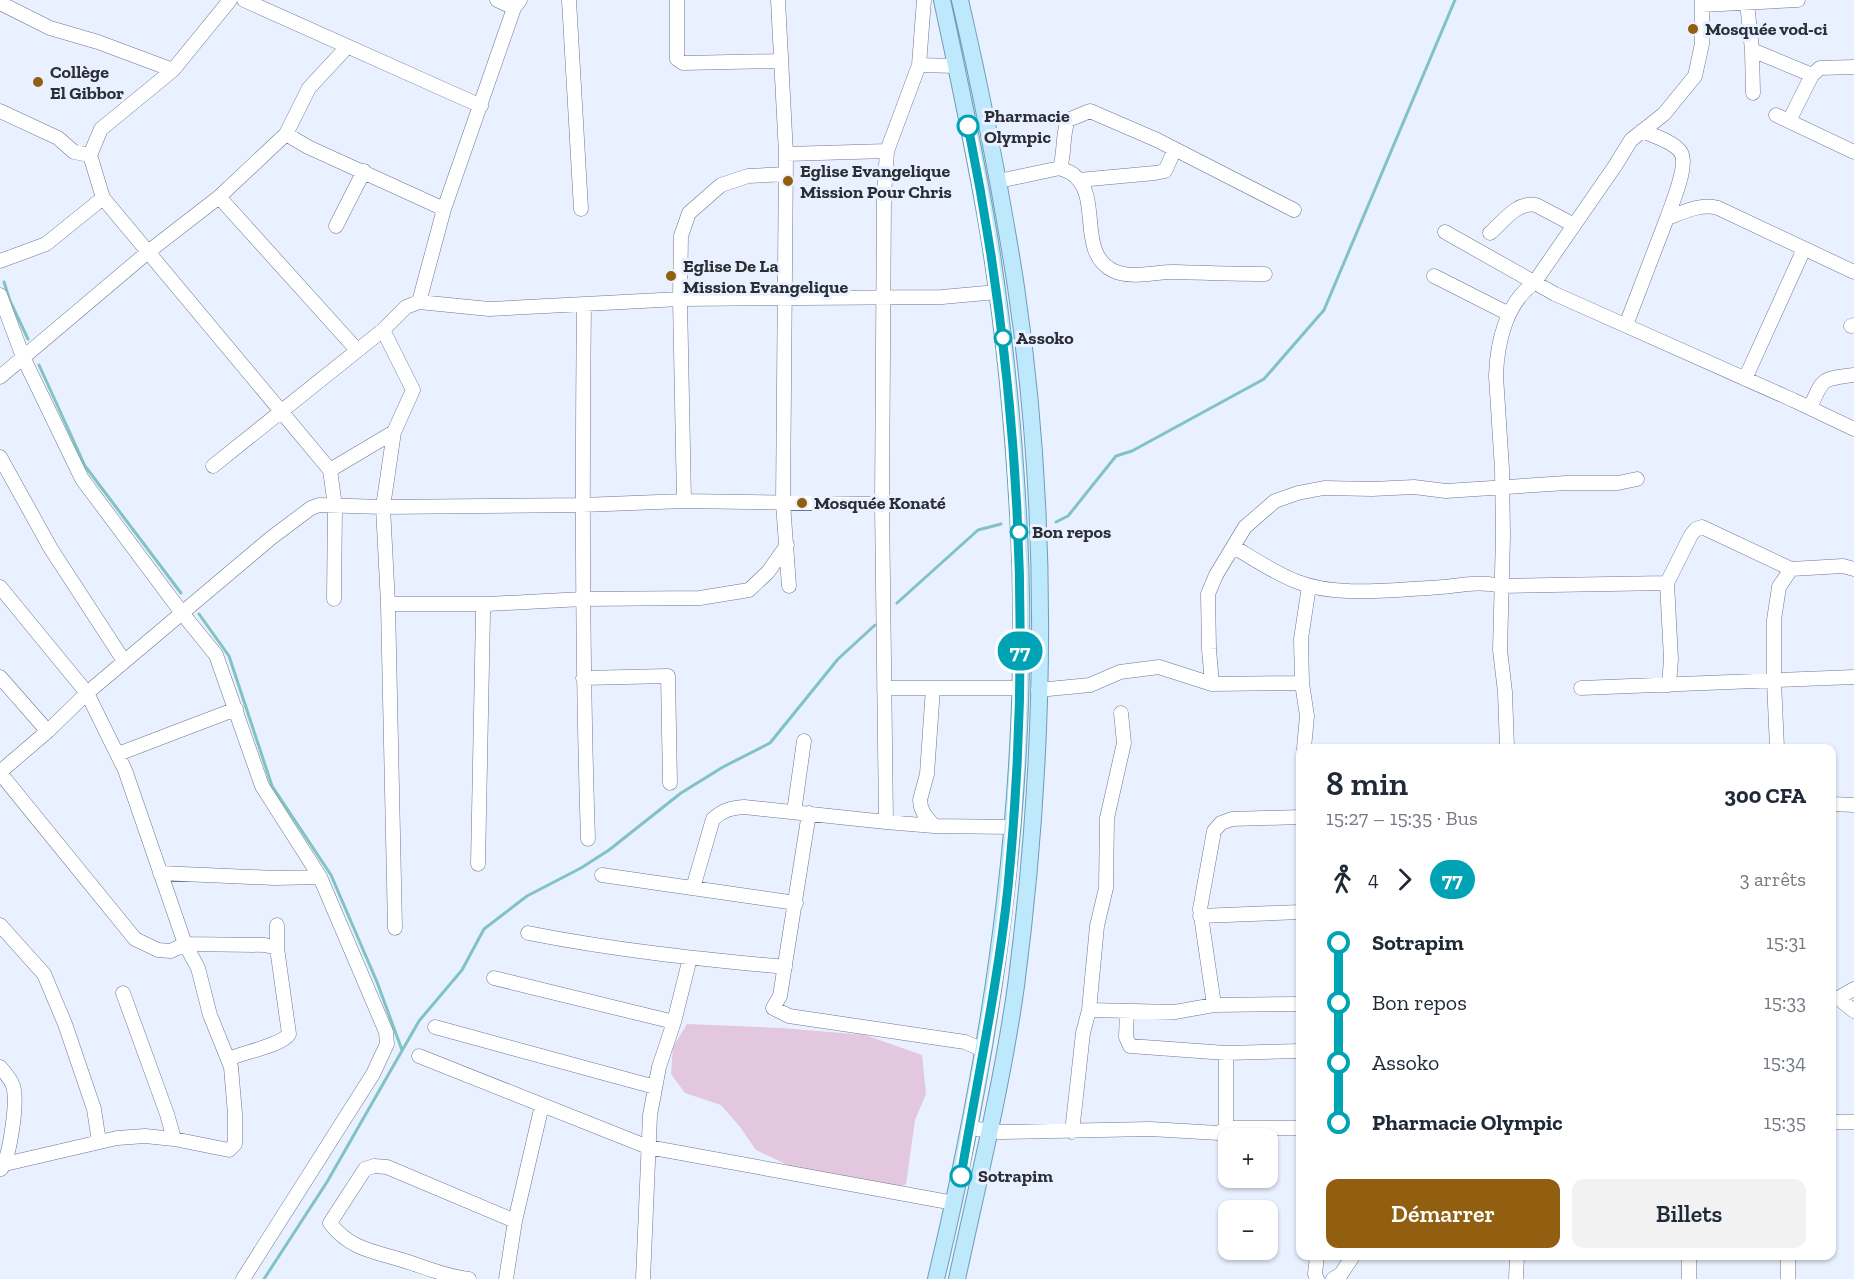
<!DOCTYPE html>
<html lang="fr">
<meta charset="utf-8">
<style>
body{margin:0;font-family:"Zilla Slab",serif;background:#f2f2f3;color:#1f2937;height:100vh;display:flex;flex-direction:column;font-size:22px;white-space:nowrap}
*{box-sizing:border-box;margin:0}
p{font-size:20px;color:#747a83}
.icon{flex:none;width:33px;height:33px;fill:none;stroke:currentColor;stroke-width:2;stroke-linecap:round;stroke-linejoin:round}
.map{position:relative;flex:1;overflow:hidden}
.panel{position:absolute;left:1296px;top:744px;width:540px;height:516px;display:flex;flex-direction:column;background:#fff;border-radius:12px;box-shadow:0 2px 4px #0004}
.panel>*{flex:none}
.badge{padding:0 12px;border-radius:20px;font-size:21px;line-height:39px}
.fabs{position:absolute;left:1218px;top:1128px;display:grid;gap:12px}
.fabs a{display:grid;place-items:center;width:60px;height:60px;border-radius:12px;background:#fff;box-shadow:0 2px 4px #0004;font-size:30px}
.map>.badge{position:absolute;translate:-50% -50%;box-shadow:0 0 0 3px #fff}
.legs{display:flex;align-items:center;gap:9px;height:66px;padding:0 30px;font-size:20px}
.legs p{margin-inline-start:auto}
.headline{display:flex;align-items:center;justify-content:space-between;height:102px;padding:0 30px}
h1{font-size:33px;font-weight:600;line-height:45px}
.cta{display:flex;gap:12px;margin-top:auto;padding:12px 30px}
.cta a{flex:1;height:69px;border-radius:12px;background:#915f0f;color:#fff;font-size:24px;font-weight:600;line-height:69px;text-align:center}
.cta a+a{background:#f2f2f3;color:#1f2937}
ul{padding:0 30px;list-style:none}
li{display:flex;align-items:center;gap:21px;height:60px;font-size:22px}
li i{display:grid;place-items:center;width:9px;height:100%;margin:0 8px;background:currentColor}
li i::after{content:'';width:15px;height:15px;margin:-8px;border:4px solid;border-radius:50%;background:#fff}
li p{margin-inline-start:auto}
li:first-child i{background:linear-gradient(#0000 50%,currentColor 0)}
li:last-child i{background:linear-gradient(currentColor 50%,#0000 0)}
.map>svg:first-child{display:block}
.green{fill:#e2c7de}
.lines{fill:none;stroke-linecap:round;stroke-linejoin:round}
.stream{stroke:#81c3c2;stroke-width:3}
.minor-casing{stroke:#6f7888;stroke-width:15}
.major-casing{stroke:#6e9db5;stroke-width:18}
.minor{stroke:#fff;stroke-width:14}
.major{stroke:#bee8fc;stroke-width:16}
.line-1-casing{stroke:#fff;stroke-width:14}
.line-1{stroke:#00a3b4;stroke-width:9}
.poi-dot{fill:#915f0f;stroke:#e9f0ff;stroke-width:2}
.stop-1-dot{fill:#fff;stroke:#00a3b4;stroke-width:3}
.labels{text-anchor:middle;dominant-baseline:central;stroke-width:6;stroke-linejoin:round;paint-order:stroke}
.poi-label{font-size:18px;font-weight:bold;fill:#2b2e35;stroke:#e9f0ff;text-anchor:start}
.stop-label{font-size:18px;font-weight:bold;fill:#2b2e35;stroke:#e9f0ff;text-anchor:start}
</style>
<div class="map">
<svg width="1854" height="1279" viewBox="0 0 1854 1279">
<rect width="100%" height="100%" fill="#e9f0ff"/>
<!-- green -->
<path class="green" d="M687,1024L782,1028L865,1035L922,1055L926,1094L915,1120L906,1184L890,1192L802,1172L756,1150L740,1127L721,1105L685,1093L671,1074L673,1047Z"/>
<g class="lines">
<!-- stream -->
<path class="stream" d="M4,282L10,301L28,339
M39,365L85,466L181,593
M1056,522L1068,516L1116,456L1132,451L1264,379L1324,310L1455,0
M897,603L978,530L1001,524
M199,614L229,656L272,786L331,875L377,982L402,1050
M264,1279L327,1182L419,1021L462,970L484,929L527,896L581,868L609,850L681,793L723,767L770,743L838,659L875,625"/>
<!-- minor casing -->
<g class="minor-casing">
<path id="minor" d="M244,0L481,106
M497,0L514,8
M569,0L581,209
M677,0V59L683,63L781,61
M778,0L786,154L783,503L789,586
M0,3L50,28L98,42L173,70
M1747,3L1752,50L1812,75L1789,121
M1702,5L1798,0
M1752,50L1753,93
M919,65L956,66
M1812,75L1820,68L1854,67
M0,111L58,138L74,152L90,155
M1776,115L1854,152
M1642,131C1654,136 1672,141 1680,151C1690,163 1672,203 1667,218
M286,134L308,147L444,209
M786,154L887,151
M1060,168C1066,171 1072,172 1076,177C1101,200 1077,254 1114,271C1132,279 1154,272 1173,272C1204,273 1234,274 1265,274
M1079,180L1155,173L1165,171L1175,149
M999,181L1060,168C1065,152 1062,135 1068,120L1090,111L1157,140L1294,210
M219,197L357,350
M103,198L330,470L335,506L334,599
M336,226L364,171
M1445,232L1555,294L1793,400L1854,429
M1490,233C1503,222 1517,201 1536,205L1574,225
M0,261L46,244L103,198L90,155L101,129L173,70L230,0
M1434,276L1509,314
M0,295L23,357L82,479L182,613L216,655L262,786L320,877L386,1032L387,1044L373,1074L243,1279
M419,302L444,209L514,8L520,0
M584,305C582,483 582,661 588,839
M1626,325L1667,218C1683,212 1702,203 1718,208L1854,272
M1851,326L1854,325
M383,330L413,390L394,432L383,507L388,604L395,928
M0,377L148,252L219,197L286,134L309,88L347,47
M1745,379L1804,249
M1810,408C1823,378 1821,379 1854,375
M0,457L51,549L124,661
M213,466L383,330L406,307L419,302L489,309L680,299L942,297L997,292
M330,470L394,432
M684,501L680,299L681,236L689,213L721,185L748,176L786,174
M1234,547C1254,559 1276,574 1298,582C1336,597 1389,590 1429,588C1457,587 1474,580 1502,586L1667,583L1691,535L1696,529L1702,527L1791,569
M1667,583L1671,659L1669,685
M1309,586L1301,639L1302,683L1212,684L1209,649L1208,594L1216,575L1245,527L1275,501L1298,493L1324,488L1372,489L1414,487L1446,491L1566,483H1618L1637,479
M0,587L87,693L125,770L185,944L198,968L210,1015L231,1067L235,1114V1144L229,1150L174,1139L145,1136L117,1138L5,1164
M388,604H488L583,599L700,598L749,590L768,572L787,545
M0,677L43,726L49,730
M583,678L668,676L670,783
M1302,683L1307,716L1304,748
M884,688H1020
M933,688L927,774L920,800L921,807L924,814L934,826
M1581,688L1854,677
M1038,690L1090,685L1120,672L1159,667L1212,684
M1507,748L1505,692L1500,650L1503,536L1502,469L1496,376C1497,343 1506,303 1534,283L1615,166L1631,140L1664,114L1695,76L1702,44V0
M1777,748L1774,681V620L1779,587L1791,569L1843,566L1854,569
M118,754L236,709
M0,772L49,730L87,693L271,538L311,508L319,505L383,507L582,505L684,501L882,504
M0,773L135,939L158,950L171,951L185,944L265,945L277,948
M1832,804L1854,805
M794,812L804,741
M809,813L780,996L773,1008L789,1016L965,1042L983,1050
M886,822L882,504L884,196L887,151L919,65L924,0
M478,864L483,613L484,608L488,604
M160,873L275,878L320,877
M602,875L796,903
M693,888L713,819C723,810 731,808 744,807L886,822L934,826L1013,827
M1200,916L1300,912
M0,925L44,974L65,1024L94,1109L99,1142
M528,933C613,950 699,959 785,967
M494,978L674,1022
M123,993L167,1114L174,1139
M1832,998H1838L1854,989
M1838,998L1854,1011
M1214,1005L1200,909L1214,831L1221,823L1232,819L1300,817
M1089,1010L1175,1012L1214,1005L1300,1004
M1127,1011L1126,1037L1130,1046L1226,1053L1300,1051
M435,1027L655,1087
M1226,1053V1128
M419,1056L648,1147L954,1203
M229,1059C243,1052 281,1046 289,1034L277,948V925
M0,1067C5,1073 11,1079 13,1086C18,1101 10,1157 1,1169
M1832,1122H1854
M969,1128L1000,1132L1150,1129L1219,1133L1226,1128H1300
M1072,1132L1083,1033L1089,1010L1097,926L1106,888L1107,818L1124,743L1121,713
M1317,1256L1315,1274L1317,1279
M469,1279C444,1276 425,1267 402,1260C372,1251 350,1249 330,1223L365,1169L374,1166L387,1167L515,1221
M506,1279L515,1221L542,1105
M643,1279L650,1115L659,1067L674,1022L690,958
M1333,1279L1341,1274L1353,1256
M1516,1279L1517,1256
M1689,1279V1256
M1788,1279V1256"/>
</g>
<!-- major casing -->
<g class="major-casing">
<path id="major" d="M936,1279C996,1029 1033,771 1018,513C1013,423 1004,331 990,242C977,161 959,80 942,0
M957,1279C978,1182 1002,1085 1016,986C1046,755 1050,518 1016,287C1001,190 982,95 960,0"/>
</g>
<!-- minor -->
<use href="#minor" class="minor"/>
<!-- major -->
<use href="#major" class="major"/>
</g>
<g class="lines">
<!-- line-1 casing -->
<g class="line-1-casing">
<path id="line-1" d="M961,1176C977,1080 998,984 1008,887C1033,633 1019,376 968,126"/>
</g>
<!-- line-1 -->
<use href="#line-1" class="line-1"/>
</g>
<!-- markers -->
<g class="poi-dot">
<circle cx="1693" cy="29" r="6"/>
<circle cx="38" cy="82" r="6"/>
<circle cx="788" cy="181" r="6"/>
<circle cx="671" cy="276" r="6"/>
<circle cx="802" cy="503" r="6"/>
</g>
<g class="stop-1-dot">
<circle cx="968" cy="126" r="10"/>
<circle cx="1003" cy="338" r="8"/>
<circle cx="1019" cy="532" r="8"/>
<circle cx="961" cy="1176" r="10"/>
</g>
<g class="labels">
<!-- poi labels -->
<g class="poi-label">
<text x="1705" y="29">Mosquée vod-ci</text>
<text x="50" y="72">Collège<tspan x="50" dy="21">El Gibbor</tspan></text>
<text x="800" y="171">Eglise Evangelique<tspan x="800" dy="21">Mission Pour Chris</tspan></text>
<text x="683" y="266">Eglise De La<tspan x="683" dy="21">Mission Evangelique</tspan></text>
<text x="814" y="503">Mosquée Konaté</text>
</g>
<!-- stop labels -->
<g class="stop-label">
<text x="984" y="116">Pharmacie<tspan x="984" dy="21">Olympic</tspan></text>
<text x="1016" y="338">Assoko</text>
<text x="1032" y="532">Bon repos</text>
<text x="978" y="1176">Sotrapim</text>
</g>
</g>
</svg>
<div class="fabs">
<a>+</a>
<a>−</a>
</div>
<b class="badge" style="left:1020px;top:651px;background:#00a3b4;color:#fff">77</b>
<section class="panel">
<div class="headline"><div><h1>8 min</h1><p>15:27 – 15:35 · Bus</p></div><b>300 CFA</b></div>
<div class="legs"><svg class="icon" aria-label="walk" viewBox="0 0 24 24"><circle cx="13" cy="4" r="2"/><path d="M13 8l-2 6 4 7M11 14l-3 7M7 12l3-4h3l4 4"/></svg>4<svg class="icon" aria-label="forward" viewBox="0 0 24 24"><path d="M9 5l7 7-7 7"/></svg><b class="badge" style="background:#00a3b4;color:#fff">77</b><p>3 arrêts</p></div>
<ul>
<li><i style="color:#00a3b4"></i><b>Sotrapim</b><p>15:31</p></li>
<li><i style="color:#00a3b4"></i><span>Bon repos</span><p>15:33</p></li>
<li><i style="color:#00a3b4"></i><span>Assoko</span><p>15:34</p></li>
<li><i style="color:#00a3b4"></i><b>Pharmacie Olympic</b><p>15:35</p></li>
</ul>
<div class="cta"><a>Démarrer</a><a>Billets</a></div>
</section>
</div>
